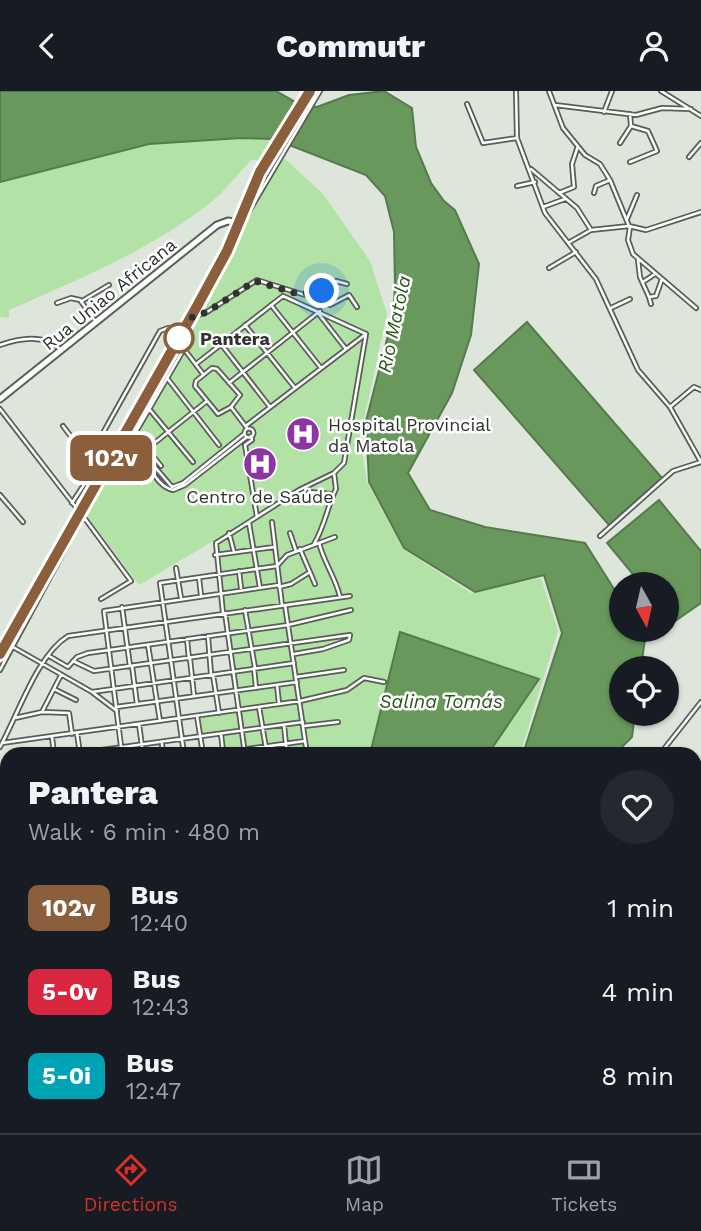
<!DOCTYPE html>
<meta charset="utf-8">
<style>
body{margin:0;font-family:"Work Sans",sans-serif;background:#242831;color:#f1f3f6;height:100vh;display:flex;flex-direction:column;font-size:26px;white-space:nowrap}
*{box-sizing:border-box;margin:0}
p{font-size:23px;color:#9ea1a6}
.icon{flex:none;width:38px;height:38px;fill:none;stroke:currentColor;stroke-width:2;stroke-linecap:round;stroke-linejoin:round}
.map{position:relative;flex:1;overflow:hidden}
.panel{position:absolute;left:0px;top:656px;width:702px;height:387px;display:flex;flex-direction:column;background:#171b24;border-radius:21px 21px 0 0;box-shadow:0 2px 5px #0004}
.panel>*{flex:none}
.badge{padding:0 14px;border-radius:10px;font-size:24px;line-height:46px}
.needle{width:46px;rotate:172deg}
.buttons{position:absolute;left:609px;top:481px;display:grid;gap:14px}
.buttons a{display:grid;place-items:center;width:70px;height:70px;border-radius:50%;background:#171b24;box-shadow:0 2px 5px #0004;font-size:35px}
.you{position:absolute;width:35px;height:35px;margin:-18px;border:5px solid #fff;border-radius:50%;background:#1a73e8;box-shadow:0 0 0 10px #1a73e833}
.map>.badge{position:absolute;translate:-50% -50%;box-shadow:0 0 0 4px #fff}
.round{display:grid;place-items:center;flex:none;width:74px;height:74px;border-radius:37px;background:#242831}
.head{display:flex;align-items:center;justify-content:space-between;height:119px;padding:0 28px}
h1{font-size:33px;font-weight:800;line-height:52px}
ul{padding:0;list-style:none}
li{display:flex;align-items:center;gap:21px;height:84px;padding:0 28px}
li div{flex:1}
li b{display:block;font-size:26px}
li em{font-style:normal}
li .badge{min-width:77px;font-weight:700;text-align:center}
header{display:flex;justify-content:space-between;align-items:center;height:91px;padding:0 28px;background:#171b24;font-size:32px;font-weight:800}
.dock{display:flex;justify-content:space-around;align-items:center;height:98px;border-top:2px solid #363941;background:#171b24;font-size:19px;color:#9ea1a6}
.dock a{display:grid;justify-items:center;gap:4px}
.dock .selected{color:#d93025}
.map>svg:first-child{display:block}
.green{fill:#b3e2a6}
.water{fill:#68985b;stroke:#57794e;stroke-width:2}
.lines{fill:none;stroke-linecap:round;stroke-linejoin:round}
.minor-casing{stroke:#585e57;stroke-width:6}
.secondary-casing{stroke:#585e57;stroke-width:9}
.primary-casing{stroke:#585e57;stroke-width:10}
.minor{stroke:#fff;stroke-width:2.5}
.secondary{stroke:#fff;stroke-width:5}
.primary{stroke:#fff;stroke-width:6}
.line-casing{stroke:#fff;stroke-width:16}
.line{stroke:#8b5e3c;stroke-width:10}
.walk{stroke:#2f322f;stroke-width:7;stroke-dasharray:0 12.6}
.stop-dot{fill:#fff;stroke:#8b5e3c;stroke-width:3.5}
.labels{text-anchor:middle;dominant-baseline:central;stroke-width:5;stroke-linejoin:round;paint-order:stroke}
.street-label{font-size:18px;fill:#2f322f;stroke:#fff}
.stop-label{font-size:18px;font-weight:bold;fill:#2f322f;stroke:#fff;text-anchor:start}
.poi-label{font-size:18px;fill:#2f322f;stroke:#fff;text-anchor:start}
.water-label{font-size:19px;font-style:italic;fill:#275517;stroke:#fff}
</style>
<header><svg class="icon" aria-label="back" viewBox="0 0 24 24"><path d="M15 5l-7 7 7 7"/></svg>Commutr<svg class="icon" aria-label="person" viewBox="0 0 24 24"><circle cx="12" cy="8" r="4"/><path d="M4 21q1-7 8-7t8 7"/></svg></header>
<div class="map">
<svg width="701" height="1042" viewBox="0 0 701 1042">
<rect width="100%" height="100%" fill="#dee6dc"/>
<!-- green -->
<path class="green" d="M241,47L277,50L264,69H251C238,83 225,100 210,112C150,159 78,189 9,219V227L0,226V91L150,53Z
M281,64L323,103L370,170L387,223L360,347L367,391L403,458L471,502L541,487L558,540L520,663H223L220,643L201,645L198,627L239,618L215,449L139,494L84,421Z
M65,1036H260L254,1042H62Z"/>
<!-- water -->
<path class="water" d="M0,0H276L299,13L317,16L349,4L384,0L412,17L416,56L431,92L444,110L455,119L479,173L471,244L452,302L408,382L430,419L485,436L585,452L621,509V539H640L645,548L641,577L621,578V623H635L632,646L615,663H523L562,542L544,484L475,501L404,457L369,391L366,330L393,225L395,196L394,141L385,105L366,84L274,48L241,47L149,53L0,91Z
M527,231L662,387L609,434L474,279Z
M659,409L701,460V512L672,532L667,525V494L641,493L607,452Z
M400,541L539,588L488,663H370Z
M111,1036H210L206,1042H107Z
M260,1036H325L324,1042H254Z"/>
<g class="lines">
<!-- minor casing -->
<g class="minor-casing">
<path id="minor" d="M516,0L517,47L545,122L596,188L638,279L670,316L701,371L673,380L600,445
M549,0L563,37L585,64L600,73L610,89L629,135
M661,0L701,25
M467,13L483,52L517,47
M555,14L636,24L662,17L691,18
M604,21L612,0
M620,52L631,35
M689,66L701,52
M630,71L657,60L648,40L631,35L630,23
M531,78L577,117L591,139
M517,95L535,91
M559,102L574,96L572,73L578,55
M594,102L596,95L610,89
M543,116L565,108
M627,128L637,104
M630,136L628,149L633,163L696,217
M238,139L320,0
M568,152L591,139L629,135L646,139L701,121
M638,169L640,186L649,206
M549,177L576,161
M643,191L655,183
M320,203L330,214L349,204L357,216
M82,210L109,194
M57,212L71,207L80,209L96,231
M651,213L649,206L656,205L662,188
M271,214L321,277
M611,217L630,208
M318,222L346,258
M193,226L207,221L257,189L305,204L319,202L336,190L347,193
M245,234L295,297
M178,250L203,283
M221,253L270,316
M0,254C20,247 45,243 61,259
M196,273L283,205L366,243
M167,287L219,354
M229,292L320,220
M231,316L218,323L195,295L196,290L212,277L217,278L240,304L231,316L247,337
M670,316L694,296L701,299
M0,318L75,415L81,418
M150,319L193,371
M247,334L366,243
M63,335L94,376
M244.5 342a4.5 4.5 0 1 1 9 0a4.5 4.5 0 1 1-9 0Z
M103,342L160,240L168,237L178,242
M251,345L252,349L245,354L257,426
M121,352C147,355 150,394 173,399L185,394L247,346
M147,358L207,310
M161,375L137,345V339L184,258
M305,397L310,401L331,403
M0,404L23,431
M72,412L116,345L137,355L172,396L183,392L244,343
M83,425L131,490L101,508
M272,431L282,514
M249,432L260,497
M229,442L234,461
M290,442L296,460
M319,452C324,472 336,487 340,506
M314,453C325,435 328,413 336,398L334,382
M300,458L315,493
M215,464L274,456
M176,477L181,507
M239,480L241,497
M199,487L201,504
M279,496L291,493L310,481
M285,514L307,663
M122,516L130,575
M245,519L255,577
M223,522L216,452L299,399L334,382L344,372L366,243
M225,522L245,663
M208,545L211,583
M187,548L189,568
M148,554L160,630
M13,556L92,601L117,620
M294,563L323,558L349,549L350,544
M49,565L68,576L77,566L88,562L288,534L351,519
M190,568L194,605
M73,570L94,580L350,544
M132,575L137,613
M254,577L256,597
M0,579L83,425
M213,584L219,622
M296,586L344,579
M277,594L279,613
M54,598L76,609
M92,601L294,572
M116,616L297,591
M259,616L267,663
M42,621L61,584
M197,625L203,663
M15,627L42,621L69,622L72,643
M139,633L143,663
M284,634L287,663
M304,635L338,631
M77,642L80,663
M221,643L223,660
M52,646L54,663
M2,652L300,610L347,599L364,587L384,591
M162,653L163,663
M0,656C18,624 37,564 68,545L350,505
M80,662L303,631
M122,663L104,520L279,494
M184,663L160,492L277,475L287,464L335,446
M212,663L305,650
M660,663L701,611
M0,681L7,680
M0,709L7,708
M695,728L701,731
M0,729L7,726
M695,743L701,737
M0,759L7,755
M0,795L7,790
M699,810L701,814
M695,819L701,817
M0,833L7,828
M0,875L7,876
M695,881L701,868
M695,914L701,915
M695,972L701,970
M0,975L7,977
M695,1002L701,1004
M0,1023L7,1012
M348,1036L352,1042
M459,1036V1042
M683,1036L701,1041
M34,1042L38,1036
M70,1042L71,1036
M396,1042L398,1036
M547,1042L548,1036
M594,1042L595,1036
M669,1042V1036"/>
</g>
<!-- secondary casing -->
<g class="secondary-casing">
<path id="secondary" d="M0,308L217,134L228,130L239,132"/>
</g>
<!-- primary casing -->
<g class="primary-casing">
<path id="primary" d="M129,337L131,350
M0,563L216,180L260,81L310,0"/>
</g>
<!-- minor -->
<use href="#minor" class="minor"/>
<!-- secondary -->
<use href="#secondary" class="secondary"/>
<!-- primary -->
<use href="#primary" class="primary"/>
</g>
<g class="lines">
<!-- line casing -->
<g class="line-casing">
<path id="line" d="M0,563L196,217L227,160L260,81L310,0"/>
</g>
<!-- line -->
<use href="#line" class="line"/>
<!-- walk -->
<path class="walk" d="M179,247L190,227L207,221L255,190L298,203L322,200"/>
</g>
<!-- icons -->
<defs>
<g id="hospital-disc" transform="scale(1.75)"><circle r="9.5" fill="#8d36a3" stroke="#fff"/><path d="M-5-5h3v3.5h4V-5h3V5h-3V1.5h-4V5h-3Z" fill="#fff"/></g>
</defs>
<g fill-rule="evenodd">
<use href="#hospital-disc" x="303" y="343"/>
<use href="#hospital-disc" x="260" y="373"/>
</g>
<!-- markers -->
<circle class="stop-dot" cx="179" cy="247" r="14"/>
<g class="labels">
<!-- street labels -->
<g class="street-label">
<text transform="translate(109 203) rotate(-39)">Rua Uniao Africana</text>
</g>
<!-- stop labels -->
<g class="stop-label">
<text x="200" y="247">Pantera</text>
</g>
<!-- poi labels -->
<g class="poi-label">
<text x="328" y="333">Hospital Provincial<tspan x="328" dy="21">da Matola</tspan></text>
<text x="260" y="405" text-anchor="middle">Centro de Saúde</text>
</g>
<!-- water labels -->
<g class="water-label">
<text transform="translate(394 233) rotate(-78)">Rio Matola</text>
<text x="441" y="610">Salina Tomás</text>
</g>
</g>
</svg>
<div class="buttons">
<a><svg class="needle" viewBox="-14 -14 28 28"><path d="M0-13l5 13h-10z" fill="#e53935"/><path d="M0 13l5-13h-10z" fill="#9ea1a6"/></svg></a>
<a><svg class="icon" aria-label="locate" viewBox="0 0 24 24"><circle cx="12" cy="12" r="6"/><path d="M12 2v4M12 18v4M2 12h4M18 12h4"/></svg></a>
</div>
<div class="you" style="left:322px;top:200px"></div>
<b class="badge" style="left:111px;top:367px;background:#8b5e3c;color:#fff">102v</b>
<section class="panel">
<div class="head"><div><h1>Pantera</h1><p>Walk · 6 min · 480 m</p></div><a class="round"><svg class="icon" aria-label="heart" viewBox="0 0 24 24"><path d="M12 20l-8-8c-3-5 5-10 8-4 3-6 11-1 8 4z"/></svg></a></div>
<ul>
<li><span class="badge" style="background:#8b5e3c;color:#fff">102v</span><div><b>Bus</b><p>12:40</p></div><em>1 min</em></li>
<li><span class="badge" style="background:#d7263d;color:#fff">5-0v</span><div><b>Bus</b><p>12:43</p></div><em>4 min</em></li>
<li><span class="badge" style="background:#00a3b4;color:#fff">5-0i</span><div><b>Bus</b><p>12:47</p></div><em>8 min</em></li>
</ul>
</section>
</div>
<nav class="dock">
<a class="selected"><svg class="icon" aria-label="directions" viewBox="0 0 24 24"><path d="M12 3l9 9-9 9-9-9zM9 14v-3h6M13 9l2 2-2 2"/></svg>Directions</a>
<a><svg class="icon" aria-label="map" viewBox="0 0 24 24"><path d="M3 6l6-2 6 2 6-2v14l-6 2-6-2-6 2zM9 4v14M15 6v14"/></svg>Map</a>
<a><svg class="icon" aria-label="tickets" viewBox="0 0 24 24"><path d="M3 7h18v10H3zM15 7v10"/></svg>Tickets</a>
</nav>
